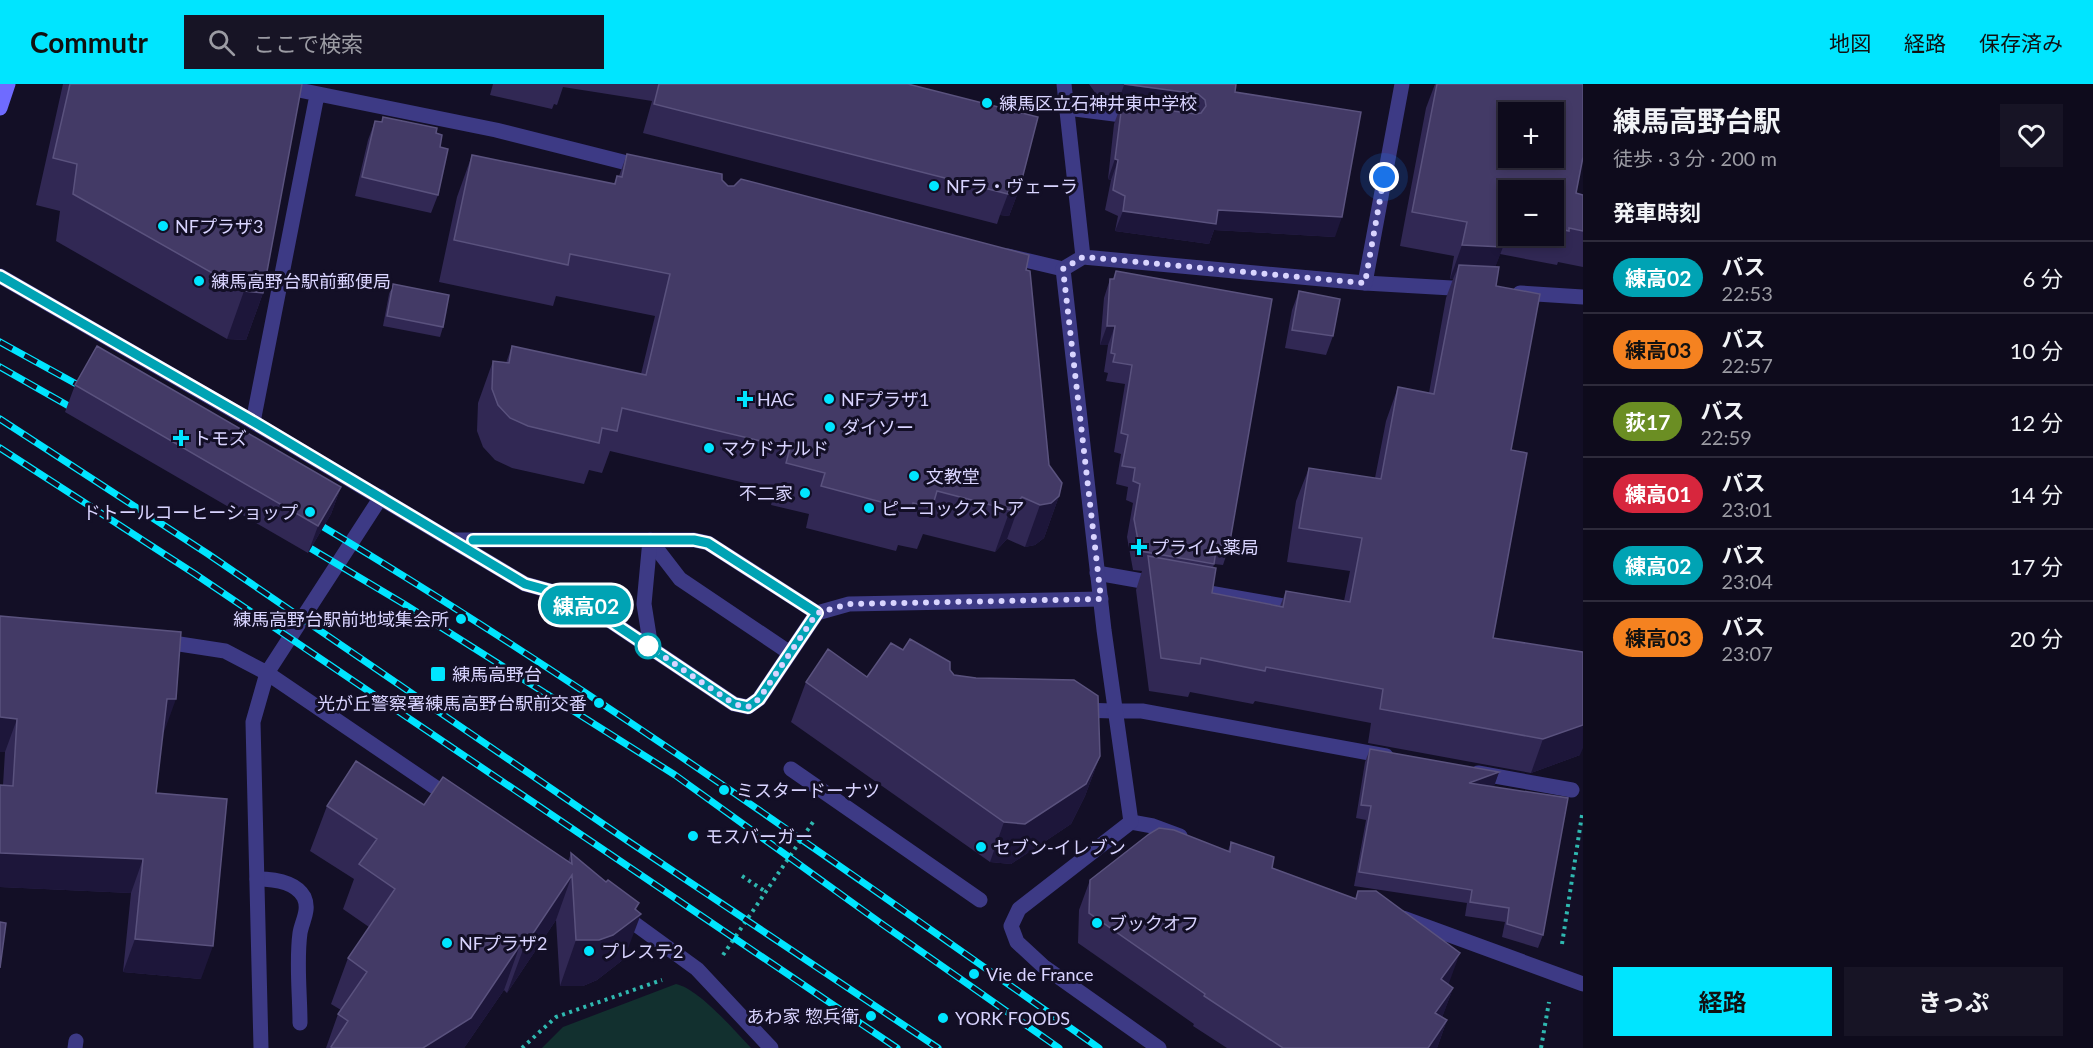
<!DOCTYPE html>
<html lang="ja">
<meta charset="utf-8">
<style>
body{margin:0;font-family:Lato,"Noto Sans JP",sans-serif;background:#171425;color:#f1f3f6;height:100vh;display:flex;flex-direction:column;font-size:22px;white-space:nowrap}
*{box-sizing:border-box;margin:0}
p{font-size:20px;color:#9b9ba3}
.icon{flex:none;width:33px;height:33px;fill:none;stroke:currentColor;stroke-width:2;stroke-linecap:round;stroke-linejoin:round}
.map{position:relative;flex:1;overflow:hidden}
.side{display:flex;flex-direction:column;background:#0e0b1c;width:510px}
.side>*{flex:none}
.badge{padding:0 12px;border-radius:20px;font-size:21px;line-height:39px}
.fabs{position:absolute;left:1498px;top:18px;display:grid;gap:12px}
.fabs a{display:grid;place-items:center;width:66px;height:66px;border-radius:0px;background:#0e0b1c;box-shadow:0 3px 9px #0003,0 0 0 2px #2e2b3b;font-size:30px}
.you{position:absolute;width:30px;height:30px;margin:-15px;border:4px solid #fff;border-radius:50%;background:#1a73e8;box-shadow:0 0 0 9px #1a73e833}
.map>.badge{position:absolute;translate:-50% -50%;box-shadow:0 0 0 3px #fff}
h2{padding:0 30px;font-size:22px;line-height:54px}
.round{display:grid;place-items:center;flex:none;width:63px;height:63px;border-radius:0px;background:#171425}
.overview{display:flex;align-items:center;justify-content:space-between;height:102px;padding:0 30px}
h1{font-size:28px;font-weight:700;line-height:45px}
.action{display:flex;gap:12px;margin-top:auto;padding:12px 30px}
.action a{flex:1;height:69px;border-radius:0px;background:#00e5ff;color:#111;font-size:24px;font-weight:700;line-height:69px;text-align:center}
.action a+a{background:#171425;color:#f1f3f6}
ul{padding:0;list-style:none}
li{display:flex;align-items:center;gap:18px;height:72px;padding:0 30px;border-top:2px solid #2e2b3b}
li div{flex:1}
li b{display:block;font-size:22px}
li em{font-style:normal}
li .badge{min-width:66px;font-weight:700;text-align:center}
header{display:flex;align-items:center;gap:36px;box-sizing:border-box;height:84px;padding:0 30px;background:#00e5ff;color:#111}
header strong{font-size:28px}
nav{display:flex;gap:33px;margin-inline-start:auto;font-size:21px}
.search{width:420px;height:54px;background:#171425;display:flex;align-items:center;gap:15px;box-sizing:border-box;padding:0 21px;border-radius:0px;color:#9b9ba3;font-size:22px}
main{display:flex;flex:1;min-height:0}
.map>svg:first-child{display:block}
.green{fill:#12302f}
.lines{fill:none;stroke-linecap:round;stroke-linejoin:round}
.path{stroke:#2fb8b0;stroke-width:4;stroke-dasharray:3 4.5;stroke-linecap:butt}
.service{stroke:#3d3a85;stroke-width:15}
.pedestrian{stroke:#3d3a85;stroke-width:15}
.minor{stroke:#3d3a85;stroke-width:15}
.tertiary{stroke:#3d3a85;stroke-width:15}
.secondary{stroke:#6f6bff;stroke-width:15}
.rail-casing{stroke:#00e5ff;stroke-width:7}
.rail{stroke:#130f26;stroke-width:4.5;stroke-dasharray:14;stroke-linecap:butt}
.wall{fill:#312854;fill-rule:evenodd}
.shaded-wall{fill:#1d163a}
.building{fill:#433a66;stroke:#5a527e;stroke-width:1.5;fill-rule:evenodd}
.line-casing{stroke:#fff;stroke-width:14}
.line{stroke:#00a3b4;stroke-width:9}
.walk{stroke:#d9d4ff;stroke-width:6;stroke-dasharray:0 10.8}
.poi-dot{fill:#00e5ff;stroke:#130f26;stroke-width:2}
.stop-dot{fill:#fff;stroke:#00a3b4;stroke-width:3}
.labels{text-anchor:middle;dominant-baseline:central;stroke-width:6;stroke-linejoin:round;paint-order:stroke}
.poi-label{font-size:18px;fill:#d9d4ff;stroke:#130f26;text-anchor:start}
</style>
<header>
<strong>Commutr</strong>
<div class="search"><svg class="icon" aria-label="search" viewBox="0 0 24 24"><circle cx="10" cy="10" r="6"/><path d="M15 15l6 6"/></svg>ここで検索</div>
<nav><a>地図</a><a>経路</a><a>保存済み</a></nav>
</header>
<main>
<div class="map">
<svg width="1583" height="964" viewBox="0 0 1583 964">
<rect width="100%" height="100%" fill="#130f26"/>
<!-- green -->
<path class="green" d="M676,900C699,905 734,946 751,964H542L563,943Z"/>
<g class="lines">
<!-- path -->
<path class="path" d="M742,792L766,808
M1562,860L1582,731
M723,871L815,735
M522,964L556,933L662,896
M1541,964L1549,918"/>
<!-- service -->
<path class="service" d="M1067,24L1138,33
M650,456L680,495L790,569
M1097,489L1159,500
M1192,506L1301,525
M1079,626L1114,627
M257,795C273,795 295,797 304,813C310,826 302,837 300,849C296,878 300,910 300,939
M75,964L76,957"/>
<!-- pedestrian -->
<path class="pedestrian" d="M791,685L980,816"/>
<!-- minor -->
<path class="minor" d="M269,0L496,46L643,83
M1008,172L1063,185
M1365,199L1469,205
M1520,209L1583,213
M253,338L317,11
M451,456H694L708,459L817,529L759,615L748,623L734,620L576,514L525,500Z
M650,456L644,520L651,564
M817,529L849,520L1101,515
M160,557L225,567L267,589L451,714
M1114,627H1142L1386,672
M1478,689L1572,706
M1131,738L1153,742L1180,752
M620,829L697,885L771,964
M1403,834L1583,900
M261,964L253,638L267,589L381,413"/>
<!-- tertiary -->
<path class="tertiary" d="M1064,0L1083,173
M0,192L253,338L451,456
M1159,964L1043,882L1017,858L1011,842L1019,825L1131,738L1104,546L1063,185L1083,173L1365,199L1402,0"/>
<!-- secondary -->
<path class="secondary" d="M0,24L8,0"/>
<!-- rail casing -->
<g class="rail-casing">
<path id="rail" d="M0,258L89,307
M0,283L81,329
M0,335L208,470L628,757L938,964
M0,364L195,490L897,964
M310,435C582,597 840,782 1099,964
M295,455L404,520L675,691L882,840L1059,964"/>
</g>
<!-- rail -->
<use href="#rail" class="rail"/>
</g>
<!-- wall -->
<path class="wall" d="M63,0H302L263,209L246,256L227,255L56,157L60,127L36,121Z
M493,0H908L1020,103L1009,132L1000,131L997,140L643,49L652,17L563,3L557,21L554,20L552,25L490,11Z
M1089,0H1236L1235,8L1335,153L1214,146L1209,160L1115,147L1118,132L1105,126L1111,96L1108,95L1114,40L1121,21H1117V13L1096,10Z
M1435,0H1583L1576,109L1583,111V183L1558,178L1557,181L1500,170L1495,183L1496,202L1511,366L1493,554L1580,671L1531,689L1368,659L1371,639L1255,617L1253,620L1190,608L1188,613L1149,607L1136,506L1142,487L1133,486L1127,453L1133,419L1126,416L1128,403L1116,400L1121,370L1114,368L1125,300L1106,297L1108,289L1104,288L1108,261H1100L1104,214L1110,195H1113L1116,187L1229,463L1223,481L1214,480L1213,484L1212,509L1280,522L1286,507L1344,517L1350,487L1287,478L1296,417L1309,384L1375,394L1386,337L1398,303L1429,309L1446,214L1453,195H1450L1454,172L1400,162L1426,24ZM1509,106H1554V152H1509Z
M383,33L436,49L440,63L438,111L431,129L355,112L368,56L375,37L382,38Z
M627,70L722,96L728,102L1026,186L1049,381L1059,412L1044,454L1035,461L1025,463L1007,455L995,468L923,450L917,465L898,461L896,467L806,444L809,430L771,421L775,406L610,367L602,389L589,386L584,400L512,384L495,376L483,363L477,347L478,319L493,277L506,279L512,262L641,290L655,232L556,212L553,222L439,198L457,113L472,71L614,100L617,92H619Z
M393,200L443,243L440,253L383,242L389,210Z
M1299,207L1333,252L1326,271L1285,264L1292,226Z
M75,301L341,403L331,430L308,469L65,328Z
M0,532L164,648H163L156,709L201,895L123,888L131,809L0,803V701H3L5,668Z
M903,566L950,586L954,591L1100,672L1085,712L1071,740L1011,780L990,778L791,638L806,598L867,593Z
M1370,665L1499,688L1494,702H1491L1543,851L1538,864L1502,853L1505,838L1465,832L1467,819L1354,802L1366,736L1356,734L1365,678Z
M424,721L568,778L571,769L636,826L624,875L597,896L583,902H560L556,836L507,909L504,906L464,964H326L338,930L341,926L331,920L348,874L369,843L343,825L354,795L310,767L327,722Z
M1231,758L1272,784L1355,815L1358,807L1449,899L1448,901L1453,904L1442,933L1447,936L1437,964H1227L1193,942L1194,940L1078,859L1079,826L1090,796L1228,767Z"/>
<!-- shaded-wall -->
<path class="shaded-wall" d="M1124,1L1198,10L1190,30L1117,21Z
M1115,75L1118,76L1111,96L1108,95Z
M1009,101L1020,103L1009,132L1000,131L1008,110Z
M1218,126L1342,133L1335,153L1214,146L1209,160L1115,147L1123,127Z
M1462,161L1503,163L1490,197L1459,181L1453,195H1450Z
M244,207L263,209L246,256L227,255Z
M1107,242H1115L1108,261H1100Z
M341,403L331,430L308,469L318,442Z
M1059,412L1044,454L1035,461L1025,463L1040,421Z
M1022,413L1007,455L995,468L1010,426Z
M167,615H176L164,648H154Z
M0,633L17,635L5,668H0Z
M1583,641V664L1580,671L1531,689L1543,655Z
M1100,672L1085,712L1071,740L1011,780L990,778L1004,738Z
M1499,688L1494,702L1464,712L1469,699Z
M0,769L143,775L131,809L0,803Z
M572,791L556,836L507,909L524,863Z
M639,819L633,836L641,830L624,875L597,896L583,902H560L576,856L635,825Z
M135,855L213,862L201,895L123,888Z
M520,861L504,906L464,964H423Z
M1460,869L1449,899L1430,925L1441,895Z
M1453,904L1442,934L1435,929Z
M1447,936L1437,964H1428Z"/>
<!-- building -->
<path class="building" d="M70,0H302L263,209L244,207L73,110L77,80L53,74Z
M659,0H908L1038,33L1020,103L1009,101L1008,110L654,20Z
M1124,0H1236L1235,8L1361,28L1342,133L1218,126L1216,140L1123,127L1125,112L1113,106L1118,76L1115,75L1122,20L1195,30L1201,29L1206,22L1205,16L1198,10Z
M1437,0H1583V73L1576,109L1583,111V147L1569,144V147L1554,144V106H1509V136L1507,135L1503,163L1462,161L1467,138L1412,128ZM1509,28H1554V74H1509Z
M383,33L437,44L436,49L442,51L440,63L448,65L438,111L362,93L375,37L382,38Z
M627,70L722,90V96L728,102H734L741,95L1029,171L1026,186L1030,187L1049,381L1062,399L1059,412L1051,419L1040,421L1022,413L1010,426L937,407L932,424L913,419L911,426L821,402L825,389L786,379L790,364L622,324L617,347L602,344L599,359L528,342L510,334L498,321L492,305L493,277L509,279L512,262L646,291L670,190L570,170L568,181L454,156L472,71L615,100L617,92L622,93Z
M1459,181L1499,183L1496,202L1540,210L1511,366L1527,369L1493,554L1583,568V641L1543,655L1380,625L1383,605L1266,583L1265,587L1201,574L1200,580L1161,574L1148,472L1216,484L1212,509L1283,523L1286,507L1350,518L1362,454L1299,444L1309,384L1381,395L1398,303L1434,310Z
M1116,187L1272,215L1229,463L1217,460L1214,480L1140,467L1134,435L1140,400L1133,397L1135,384L1122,382L1128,351L1121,349L1132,281L1113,278L1115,270L1111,269L1115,242H1107L1110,195H1114Z
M393,200L449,211L443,243L387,232Z
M1299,207L1340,215L1333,252L1292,246Z
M97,262L341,403L318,442L75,301Z
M0,532L181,548L176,615H167L156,709L227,715L213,862L135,855L143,775L0,769V701L13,702L17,635L0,633Z
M910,555L950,578V586L954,591L976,594L1074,596L1098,612L1100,672L1086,700L1025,740L1004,738L806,598L828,565L867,593L891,559L903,566Z
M1370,665L1499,688L1469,699L1568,714L1543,851L1507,840L1509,824L1470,818L1472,806L1359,788L1371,722L1361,721Z
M356,677L424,721L443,693L572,780L571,769L606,798L608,796L639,819L635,825L641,830L613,851L599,856H576L572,791L524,863L520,861L471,934L423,964H332L331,963L348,937L338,930L367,888L348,874L395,805L359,780L377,755L327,722Z
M1159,744L1174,746L1230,768L1231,758L1274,773L1272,784L1356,815L1358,807H1376L1460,869L1441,895L1453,904L1435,929L1447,936L1428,964H1283L1204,912L1205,910L1089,829L1090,796L1149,750Z
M0,838L6,839L0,884Z"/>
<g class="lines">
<!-- line casing -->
<g class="line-casing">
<path id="line" d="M0,192L254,338L525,500L576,514L734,620L748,623L759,615L817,529L708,459L694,456H473"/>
</g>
<!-- line -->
<use href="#line" class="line"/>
<!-- walk -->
<path class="walk" d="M648,562L734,620L748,623L759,615L817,529L849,520L1101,515L1063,185L1083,173L1365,199L1384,93"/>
</g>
<!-- markers -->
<g class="poi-dot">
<circle cx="987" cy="19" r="6"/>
<circle cx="934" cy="102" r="6"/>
<circle cx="163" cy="142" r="6"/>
<circle cx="199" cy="197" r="6"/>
<path d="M742 306h6v6h6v6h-6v6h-6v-6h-6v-6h6z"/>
<circle cx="829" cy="315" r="6"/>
<circle cx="830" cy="343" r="6"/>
<path d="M178 345h6v6h6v6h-6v6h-6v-6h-6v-6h6z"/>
<circle cx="709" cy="364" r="6"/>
<circle cx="914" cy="392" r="6"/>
<circle cx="805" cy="409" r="6"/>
<circle cx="869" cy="424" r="6"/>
<circle cx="310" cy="428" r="6"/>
<path d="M1136 454h6v6h6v6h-6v6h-6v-6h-6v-6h6z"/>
<circle cx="461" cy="535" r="6"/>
<rect x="430" y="582" width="16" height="16" rx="3"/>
<circle cx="599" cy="619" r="6"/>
<circle cx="724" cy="706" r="6"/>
<circle cx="693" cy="752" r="6"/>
<circle cx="981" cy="763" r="6"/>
<circle cx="1097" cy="839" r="6"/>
<circle cx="447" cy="859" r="6"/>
<circle cx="589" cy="867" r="6"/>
<circle cx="974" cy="890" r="6"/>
<circle cx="871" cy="932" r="6"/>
<circle cx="943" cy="934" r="6"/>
</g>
<circle class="stop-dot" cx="648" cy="562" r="12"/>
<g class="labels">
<!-- poi labels -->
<g class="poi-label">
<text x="999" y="19">練馬区立石神井東中学校</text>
<text x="946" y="102">NFラ・ヴェーラ</text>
<text x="175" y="142">NFプラザ3</text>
<text x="211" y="197">練馬高野台駅前郵便局</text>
<text x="757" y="315">HAC</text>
<text x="841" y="315">NFプラザ1</text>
<text x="842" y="343">ダイソー</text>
<text x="193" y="354">トモズ</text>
<text x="721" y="364">マクドナルド</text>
<text x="926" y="392">文教堂</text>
<text x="793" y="409" text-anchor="end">不二家</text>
<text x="881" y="424">ピーコックストア</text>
<text x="298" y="428" text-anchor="end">ドトールコーヒーショップ</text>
<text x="1151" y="463">プライム薬局</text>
<text x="449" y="535" text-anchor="end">練馬高野台駅前地域集会所</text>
<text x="452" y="590">練馬高野台</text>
<text x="587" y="619" text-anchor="end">光が丘警察署練馬高野台駅前交番</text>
<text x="736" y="706">ミスタードーナツ</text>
<text x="705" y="752">モスバーガー</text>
<text x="993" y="763">セブン-イレブン</text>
<text x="1109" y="839">ブックオフ</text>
<text x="459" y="859">NFプラザ2</text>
<text x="601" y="867">プレステ2</text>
<text x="986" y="890">Vie de France</text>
<text x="859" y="932" text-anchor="end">あわ家 惣兵衛</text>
<text x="955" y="934">YORK FOODS</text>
</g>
</g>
</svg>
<div class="fabs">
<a>+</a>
<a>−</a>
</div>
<div class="you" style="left:1384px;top:93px"></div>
<b class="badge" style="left:586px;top:521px;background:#00a3b4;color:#fff">練高02</b>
</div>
<section class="side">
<div class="overview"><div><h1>練馬高野台駅</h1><p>徒歩 · 3 分 · 200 m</p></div><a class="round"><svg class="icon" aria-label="heart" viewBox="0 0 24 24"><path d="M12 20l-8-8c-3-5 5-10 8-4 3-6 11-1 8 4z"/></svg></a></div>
<h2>発車時刻</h2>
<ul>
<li><span class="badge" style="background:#00a3b4;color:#fff">練高02</span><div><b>バス</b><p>22:53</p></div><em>6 分</em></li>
<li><span class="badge" style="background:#f58220;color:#111">練高03</span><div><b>バス</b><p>22:57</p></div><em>10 分</em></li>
<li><span class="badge" style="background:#6b8e23;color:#fff">荻17</span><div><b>バス</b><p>22:59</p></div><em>12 分</em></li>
<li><span class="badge" style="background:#d7263d;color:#fff">練高01</span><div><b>バス</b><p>23:01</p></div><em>14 分</em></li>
<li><span class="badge" style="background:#00a3b4;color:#fff">練高02</span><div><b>バス</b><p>23:04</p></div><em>17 分</em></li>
<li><span class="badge" style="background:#f58220;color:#111">練高03</span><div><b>バス</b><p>23:07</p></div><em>20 分</em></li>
</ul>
<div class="action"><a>経路</a><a>きっぷ</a></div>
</section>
</main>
